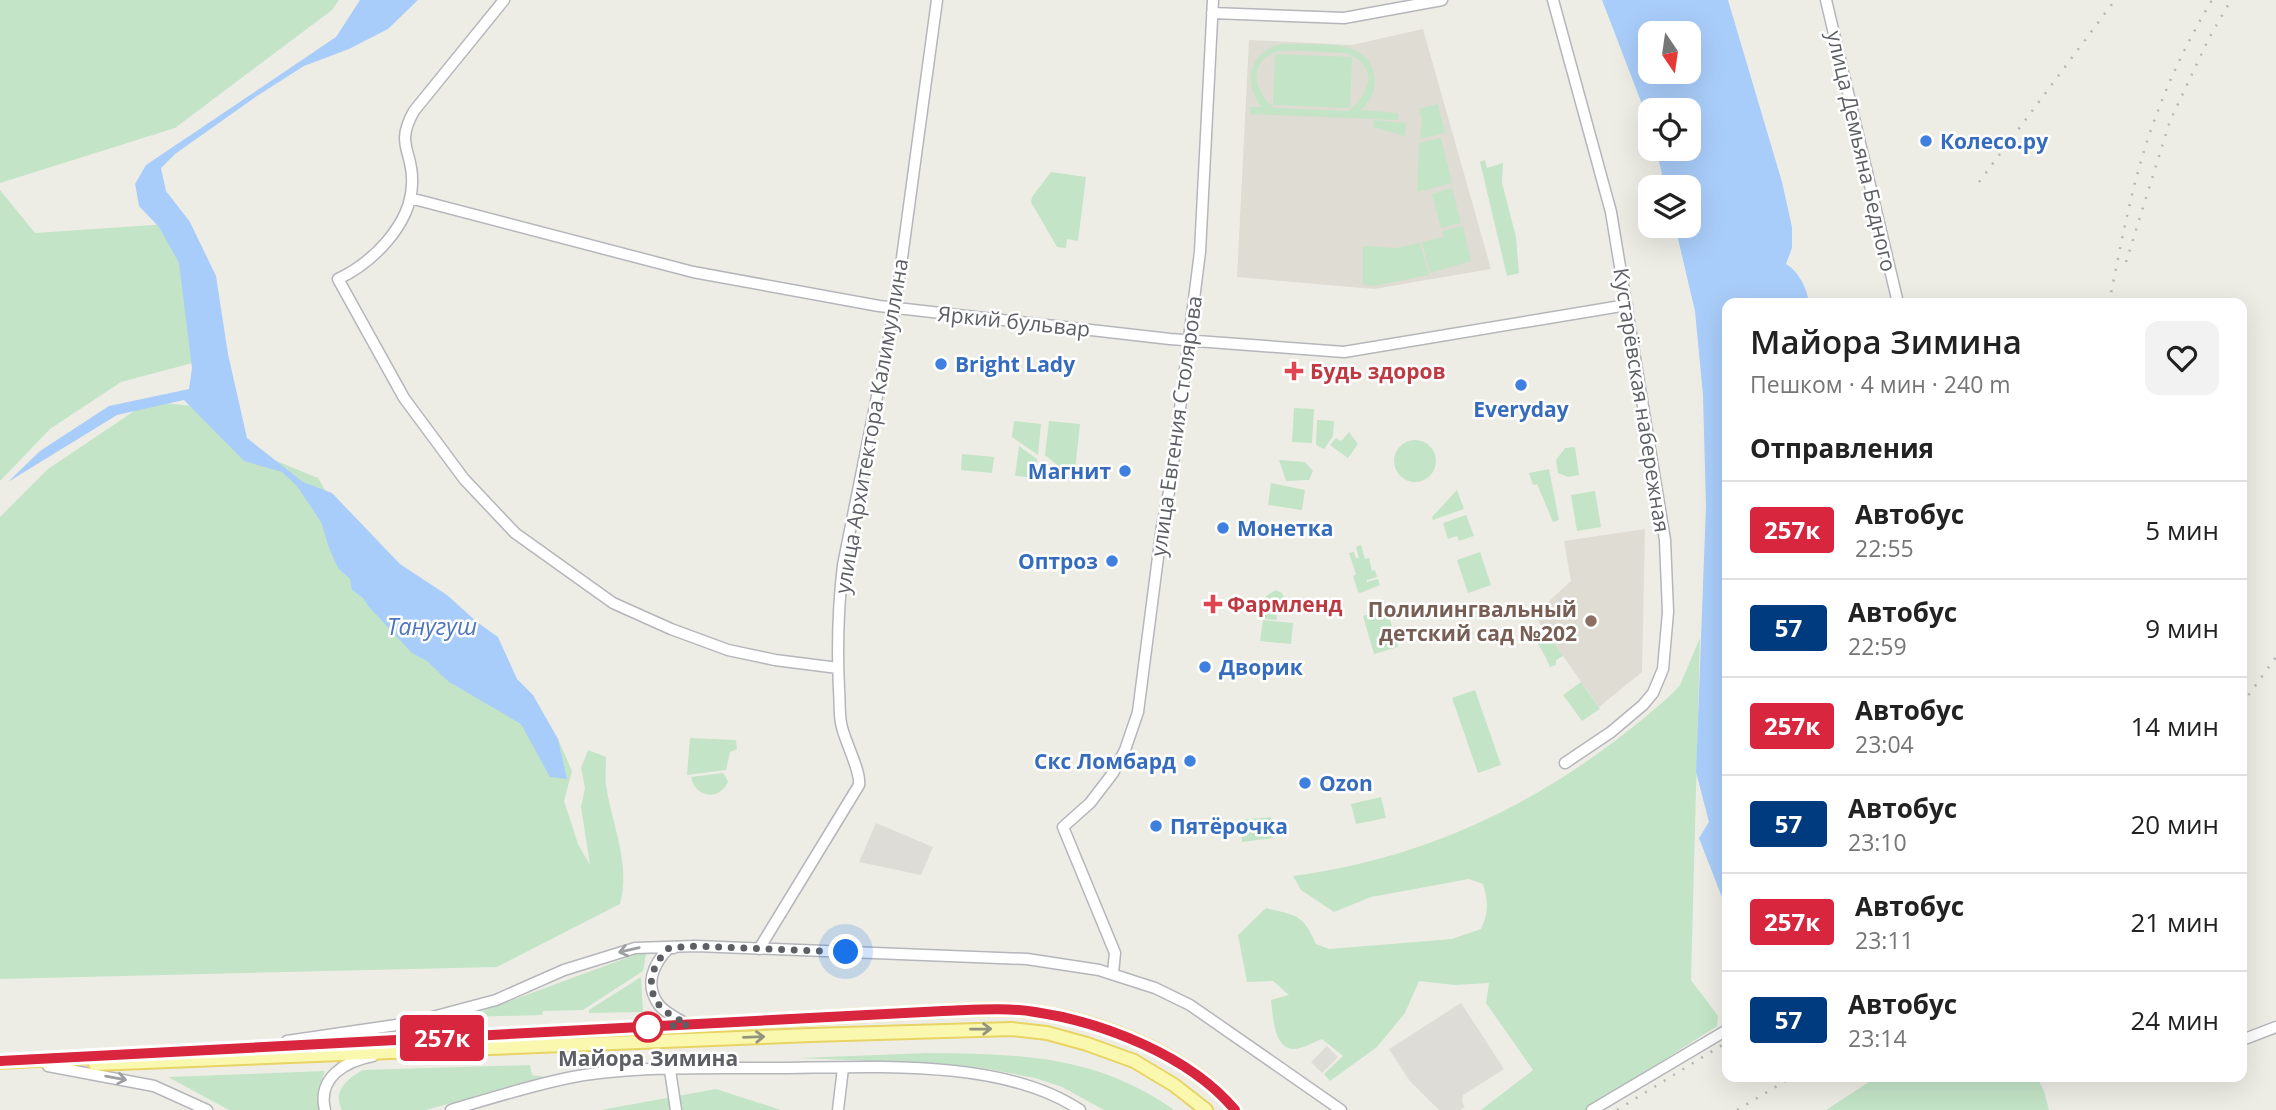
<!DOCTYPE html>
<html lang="ru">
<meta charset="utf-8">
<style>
body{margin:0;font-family:"Open Sans",sans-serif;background:#f2f2f2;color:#222;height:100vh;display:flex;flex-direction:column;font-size:26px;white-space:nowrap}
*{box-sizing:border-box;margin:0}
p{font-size:23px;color:#767676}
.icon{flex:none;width:38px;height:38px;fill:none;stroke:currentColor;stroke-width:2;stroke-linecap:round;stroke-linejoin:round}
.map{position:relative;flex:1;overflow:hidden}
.sheet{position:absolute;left:1722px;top:298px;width:525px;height:784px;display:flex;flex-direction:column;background:#fff;border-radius:14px;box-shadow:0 7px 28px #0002}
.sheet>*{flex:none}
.badge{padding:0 14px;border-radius:5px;font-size:24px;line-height:46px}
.needle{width:46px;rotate:167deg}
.buttons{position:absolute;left:1638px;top:21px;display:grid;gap:14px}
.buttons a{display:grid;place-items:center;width:63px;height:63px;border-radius:14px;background:#fff;box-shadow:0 7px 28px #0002;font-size:35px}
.you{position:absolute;width:35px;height:35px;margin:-18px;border:5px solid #fff;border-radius:50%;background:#1a73e8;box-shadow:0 0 0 10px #1a73e833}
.map>.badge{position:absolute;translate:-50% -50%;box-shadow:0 0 0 4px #fff}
h2{padding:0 28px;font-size:26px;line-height:63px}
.round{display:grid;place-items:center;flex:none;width:74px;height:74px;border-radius:14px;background:#f2f2f2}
.headline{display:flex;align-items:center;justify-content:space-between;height:119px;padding:0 28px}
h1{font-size:33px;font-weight:600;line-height:52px}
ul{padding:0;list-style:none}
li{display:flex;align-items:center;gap:21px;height:98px;padding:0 28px;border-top:2px solid #e0e0e0}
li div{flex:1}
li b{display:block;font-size:26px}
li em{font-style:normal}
li .badge{min-width:77px;font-weight:700;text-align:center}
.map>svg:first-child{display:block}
.industrial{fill:#dddcd7}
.education{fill:#dedcd3}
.green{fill:#c3e4c7;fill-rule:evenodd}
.water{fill:#a9cdfa;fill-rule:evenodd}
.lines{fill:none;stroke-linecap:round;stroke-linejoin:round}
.minor-casing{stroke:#b5b6bb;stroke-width:13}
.major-casing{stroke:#e8d463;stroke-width:16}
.minor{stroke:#fff;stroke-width:10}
.major{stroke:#faf7ae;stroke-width:12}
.rail{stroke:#b5b6b6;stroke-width:2.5;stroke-dasharray:2 9;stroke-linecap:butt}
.oneway{stroke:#9e9fa2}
.oneway2{stroke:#94947e}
.line-casing{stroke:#fff;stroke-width:16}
.line{stroke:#d7263d;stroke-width:10}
.walk{stroke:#5d5f64;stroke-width:7;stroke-dasharray:0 12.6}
.shop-dot{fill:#3f7fe0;stroke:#fff;stroke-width:2.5}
.health-dot{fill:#e0444e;stroke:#fff;stroke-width:2.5}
.education-dot{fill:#8d6e63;stroke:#fff;stroke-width:2.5}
.stop-dot{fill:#fff;stroke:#d7263d;stroke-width:3.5}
.labels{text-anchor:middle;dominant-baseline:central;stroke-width:5;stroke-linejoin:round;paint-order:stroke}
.shop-label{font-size:21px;font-weight:bold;fill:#366cbe;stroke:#fff;text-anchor:start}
.street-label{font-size:21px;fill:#5d5f64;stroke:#fff}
.health-label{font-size:21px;font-weight:bold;fill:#be3a42;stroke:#fff;text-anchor:start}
.education-label{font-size:21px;font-weight:bold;fill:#785e54;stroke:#fff;text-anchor:end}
.stop-label{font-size:21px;font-weight:bold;fill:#5d5f64;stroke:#fff}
.water-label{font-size:23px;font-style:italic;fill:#4d75bc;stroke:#fff}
</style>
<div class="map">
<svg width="2276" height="1110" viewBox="0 0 2276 1110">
<rect width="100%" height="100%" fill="#eeede5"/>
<!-- industrial -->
<path class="industrial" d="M876,823L933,847L921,875L859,862Z
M1461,1003L1504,1069L1463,1095L1462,1102L1465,1107L1460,1110H1439L1409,1080L1389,1049Z
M1327,1046L1338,1057L1322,1073L1311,1062Z"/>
<!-- education -->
<path class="education" d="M1423,29L1491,269L1374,289L1237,277L1249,40L1352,45Z
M1645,529L1642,672L1599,707L1534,615L1571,581L1564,541Z"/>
<!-- green -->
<path class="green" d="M0,0H339L332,10L175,128L0,183Z
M1287,44C1315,45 1368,37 1374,75C1377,90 1370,101 1361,110L1398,113V120L1250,114V107H1262C1240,82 1252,45 1287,44ZM1287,50L1345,53C1379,64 1372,93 1348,111L1274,108C1249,87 1249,53 1287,50Z
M1275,54L1352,57L1350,108L1273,105Z
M1438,104L1445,133L1420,139L1422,120L1419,109Z
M1374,120L1406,123L1405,136L1373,127Z
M1441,138L1452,183L1417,192L1419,143Z
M1485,160L1487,168L1503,163L1502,183L1516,237L1519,273L1507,276L1480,162Z
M1051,172L1086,177L1078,241L1067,239L1066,248L1057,247L1031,202L1032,197Z
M1452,188L1461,223L1441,228L1432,194Z
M0,190L35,233L183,223L200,361L121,382L50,429L0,481Z
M1463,226L1471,261L1430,273L1422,242L1443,237L1442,231Z
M1420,243L1429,275L1373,286L1363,284V246L1396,248Z
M149,401L226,410L257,453L318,478L375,573L558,739L572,771L564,801L578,844L590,865L581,807L585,788L581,768L588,750L606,757C606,766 605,776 606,785C612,826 631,863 620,904L497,967L0,979V517L48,469Z
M1294,408L1314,409L1312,443L1292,442Z
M1317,420L1334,421L1333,436L1324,449L1316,445Z
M1014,421L1041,424L1038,455L1012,437Z
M1049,421L1080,424L1075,470L1061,468L1045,455Z
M1349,432L1358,444L1348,458L1330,445L1336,438L1341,441Z
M1394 461a21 21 0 1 1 42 0a21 21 0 1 1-42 0Z
M1019,446L1037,459L1035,478L1015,476Z
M1575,447L1579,475L1568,477L1558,473L1556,460L1565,448Z
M962,454L994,457L992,473L961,470Z
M1279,460L1305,462L1313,471L1309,480L1286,481Z
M1549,469L1559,520L1553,522L1537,484L1533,485L1529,473Z
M1271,483L1305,490L1302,510L1268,505Z
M1457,490L1464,509L1433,520L1432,517Z
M1595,491L1601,527L1577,531L1571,495Z
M1466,515L1474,536L1459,541L1457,536L1448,539L1443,523Z
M1361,545L1365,559L1369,558L1372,571L1375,570L1377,577L1367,580V582L1378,579L1380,585L1360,593L1358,592L1353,576L1356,574L1349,553L1354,552L1356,558H1359L1356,547Z
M1480,552L1491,585L1468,593L1457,560Z
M1276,590L1282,593L1285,599L1282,605L1276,608L1277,620L1264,619L1266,596Z
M1387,609L1398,647L1374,654L1363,616Z
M1263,620L1293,623L1291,644L1260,641Z
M1543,628L1563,656L1556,660V665L1550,667C1545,655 1538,643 1530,632Z
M1700,638L1691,980L1718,1016L1717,1026L1585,1110H1481L1533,1070L1486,1003L1489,983L1454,985L1419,981L1405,1013L1377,1047L1330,1081L1324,1074L1343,1056L1322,1039C1314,1042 1302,1049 1294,1049C1273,1049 1273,1014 1271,1000L1289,995L1273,981L1247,982L1238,935L1266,908C1297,916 1302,913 1316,944L1329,949L1452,939L1481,929C1489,912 1488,901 1483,884L1469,879L1371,897L1334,912L1301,890L1293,876C1440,857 1562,792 1672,694L1680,685Z
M1581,682L1600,709L1582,721L1563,695Z
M1475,690L1501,765L1478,773L1452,698Z
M690,738L736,740L737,749L730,752L726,770L687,775Z
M722,773L725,775L728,782C719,801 695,798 691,777Z
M1381,797L1386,818L1356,824L1351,804Z
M1271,817L1273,838L1242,842L1240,820Z
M637,954H646L643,971L583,1010L543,1011L542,1015L467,1017Z
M641,977L643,1012L589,1013V1010Z
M928,1053C1020,1054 1096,1055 1174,1110H1104L1062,1087L1035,1078L977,1067L945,1064L799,1058Z
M530,1065L532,1075L545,1077L426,1110H342C332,1091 348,1078 363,1070Z
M325,1071C320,1084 317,1096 321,1110H229L168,1077Z
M1878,1076H2036L2044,1091L2049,1110H1826Z
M716,1089L781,1110H601Z"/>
<!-- water -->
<path class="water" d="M360,0H418L388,29L349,49L304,66L257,96L175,154L161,168L166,191L190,222L216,276L228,354L247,438L303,482L332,493L400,564L447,595L477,622L498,637L517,679L533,695L558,739L567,779L550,777L521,724L449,682L427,661L412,653L369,607L363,598L352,590L350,579L338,568L329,548L321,522L297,486L282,472L244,461L184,400L117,415L8,482L40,451L109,406L189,389L192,368L179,263L159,227L139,206L135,184L146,165L336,37Z
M1602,0H1728L1782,182L1792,227V248L1786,264C1799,272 1807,288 1809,303H1727V918L1723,900L1699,838L1709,822L1696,772L1706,506L1703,395L1695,311L1675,226H1689V187H1665L1656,149H1689V110H1650V125ZM1689,33V72H1650V33Z"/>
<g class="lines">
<!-- minor casing -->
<g class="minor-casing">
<path id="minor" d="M504,0L414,111C394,146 414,151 412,184C411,225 372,263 338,279L404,398L464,479L515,533L613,603L671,629L728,650L775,660L838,668
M1553,0L1611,212L1665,540L1668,612L1663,669L1653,693L1643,705L1611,732L1565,763
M1826,0L1898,303
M1212,13L1344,18L1442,0
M410,198L693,272L879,306L1170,339L1344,352L1627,305
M674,948H669C653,964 644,985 659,1005C665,1013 679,1019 688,1025
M759,949L859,785C861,770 844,741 841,723C839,712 840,701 839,690C837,648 838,607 843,565L896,302L937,0
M1113,973L1115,953L1063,827L1090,803L1113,773L1125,750L1138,712L1162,526L1170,487L1200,252L1213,0
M2242,1040L2276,1027
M287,1041L410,1023L496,1000L564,970L635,948L696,946L1027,959L1099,970L1155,988L1190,1005L1341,1110
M48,1066L154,1086L207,1110
M670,1070L676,1110
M325,1110C317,1078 345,1061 373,1056
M451,1110C491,1098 532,1085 573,1077C634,1066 707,1068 769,1068C862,1068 1000,1056 1080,1110
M838,1110L843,1068
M1592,1110L1727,1030"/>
</g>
<!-- major casing -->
<g class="major-casing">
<path id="major" d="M0,1062L943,1011C973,1010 1005,1007 1035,1012C1103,1021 1190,1056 1235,1110
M95,1064L811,1035L1012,1029L1047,1033L1087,1044L1134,1061L1174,1085L1206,1110"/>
</g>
<!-- minor -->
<use href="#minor" class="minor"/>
<!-- major -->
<use href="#major" class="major"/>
<!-- rail -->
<path class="rail" d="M1979,182L2115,0
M2126,262L2170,121L2209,38L2231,0
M2109,303C2122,240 2133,176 2156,116C2171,75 2190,37 2212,0
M2242,704L2276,657
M1617,1110L1727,1042
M1737,1110L1794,1076"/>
</g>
<!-- one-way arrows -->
<defs><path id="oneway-shaft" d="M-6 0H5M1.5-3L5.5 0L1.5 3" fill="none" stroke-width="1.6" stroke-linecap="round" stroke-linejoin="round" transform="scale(1.75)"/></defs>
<g class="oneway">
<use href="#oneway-shaft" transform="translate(629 950) rotate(167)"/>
<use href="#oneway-shaft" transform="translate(116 1078) rotate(10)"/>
</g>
<g class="oneway2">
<use href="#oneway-shaft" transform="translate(981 1029) rotate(-1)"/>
<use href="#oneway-shaft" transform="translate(754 1037) rotate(-2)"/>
</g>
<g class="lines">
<!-- line casing -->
<g class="line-casing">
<path id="line" d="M0,1061L943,1011C973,1010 1005,1007 1035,1012C1103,1022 1190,1056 1235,1110"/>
</g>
<!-- line -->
<use href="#line" class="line"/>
<!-- walk -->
<path class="walk" d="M648,1027L688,1025C679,1019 665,1013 659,1005C644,985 653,964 669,948L696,946L846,952"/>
</g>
<!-- markers -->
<g class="shop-dot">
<circle cx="1926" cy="141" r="7"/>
<circle cx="941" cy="364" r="7"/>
<circle cx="1521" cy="385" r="7"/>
<circle cx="1125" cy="471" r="7"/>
<circle cx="1223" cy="528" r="7"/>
<circle cx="1112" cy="561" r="7"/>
<circle cx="1205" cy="667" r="7"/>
<circle cx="1190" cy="761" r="7"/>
<circle cx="1305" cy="783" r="7"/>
<circle cx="1156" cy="826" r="7"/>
</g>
<g class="health-dot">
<path d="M1290.5 360.5h7v7h7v7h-7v7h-7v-7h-7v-7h7z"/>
<path d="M1209.5 593.5h7v7h7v7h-7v7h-7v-7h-7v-7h7z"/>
</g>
<circle class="education-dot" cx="1591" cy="621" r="7"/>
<circle class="stop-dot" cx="648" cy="1027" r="14"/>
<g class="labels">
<!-- shop labels -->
<g class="shop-label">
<text x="1940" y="141">Колесо.ру</text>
<text x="955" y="364">Bright Lady</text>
<text x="1521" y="409" text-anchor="middle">Everyday</text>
<text x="1111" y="471" text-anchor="end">Магнит</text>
<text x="1237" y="528">Монетка</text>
<text x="1098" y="561" text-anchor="end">Оптроз</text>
<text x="1219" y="667">Дворик</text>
<text x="1176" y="761" text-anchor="end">Скс Ломбард</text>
<text x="1319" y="783">Ozon</text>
<text x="1170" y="826">Пятёрочка</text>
</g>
<!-- street labels -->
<g class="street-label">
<text transform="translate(1862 151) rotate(77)">улица Демьяна Бедного</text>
<text transform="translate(1014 321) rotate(6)">Яркий бульвар</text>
<text transform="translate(1642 400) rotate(81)">Кустарёвская набережная</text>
<text transform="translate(871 426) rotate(-80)">улица Архитектора Калимуллина</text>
<text transform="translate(1176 426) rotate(-82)">улица Евгения Столярова</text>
</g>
<!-- health labels -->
<g class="health-label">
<text x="1310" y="371">Будь здоров</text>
<text x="1227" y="604">Фармленд</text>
</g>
<!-- education labels -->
<g class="education-label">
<text x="1577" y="609">Полилингвальный<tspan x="1577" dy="24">детский сад №202</tspan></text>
</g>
<!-- stop labels -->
<g class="stop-label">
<text x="648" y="1058">Майора Зимина</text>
</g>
<!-- water labels -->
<g class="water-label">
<text x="432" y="626">Танугуш</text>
</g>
</g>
</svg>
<div class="buttons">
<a><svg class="needle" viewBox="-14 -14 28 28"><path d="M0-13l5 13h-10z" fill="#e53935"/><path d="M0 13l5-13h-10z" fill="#767676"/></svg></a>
<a><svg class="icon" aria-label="locate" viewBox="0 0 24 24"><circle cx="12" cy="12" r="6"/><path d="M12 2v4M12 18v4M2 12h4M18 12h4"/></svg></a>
<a><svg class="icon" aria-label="layers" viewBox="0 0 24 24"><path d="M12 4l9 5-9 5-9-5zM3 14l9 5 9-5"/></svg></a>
</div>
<div class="you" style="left:846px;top:952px"></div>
<b class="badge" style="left:442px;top:1038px;background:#d7263d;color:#fff">257к</b>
<section class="sheet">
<div class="headline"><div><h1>Майора Зимина</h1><p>Пешком · 4 мин · 240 m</p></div><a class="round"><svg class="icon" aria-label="heart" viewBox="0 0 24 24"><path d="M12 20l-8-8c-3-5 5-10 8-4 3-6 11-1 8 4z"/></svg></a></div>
<h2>Отправления</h2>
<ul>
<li><span class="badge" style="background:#d7263d;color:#fff">257к</span><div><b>Автобус</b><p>22:55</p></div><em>5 мин</em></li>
<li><span class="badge" style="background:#003b80;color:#fff">57</span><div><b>Автобус</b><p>22:59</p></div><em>9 мин</em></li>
<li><span class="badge" style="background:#d7263d;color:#fff">257к</span><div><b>Автобус</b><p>23:04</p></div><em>14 мин</em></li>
<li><span class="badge" style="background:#003b80;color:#fff">57</span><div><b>Автобус</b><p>23:10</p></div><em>20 мин</em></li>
<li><span class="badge" style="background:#d7263d;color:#fff">257к</span><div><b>Автобус</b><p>23:11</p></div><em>21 мин</em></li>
<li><span class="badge" style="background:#003b80;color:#fff">57</span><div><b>Автобус</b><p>23:14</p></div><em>24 мин</em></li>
</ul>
</section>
</div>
